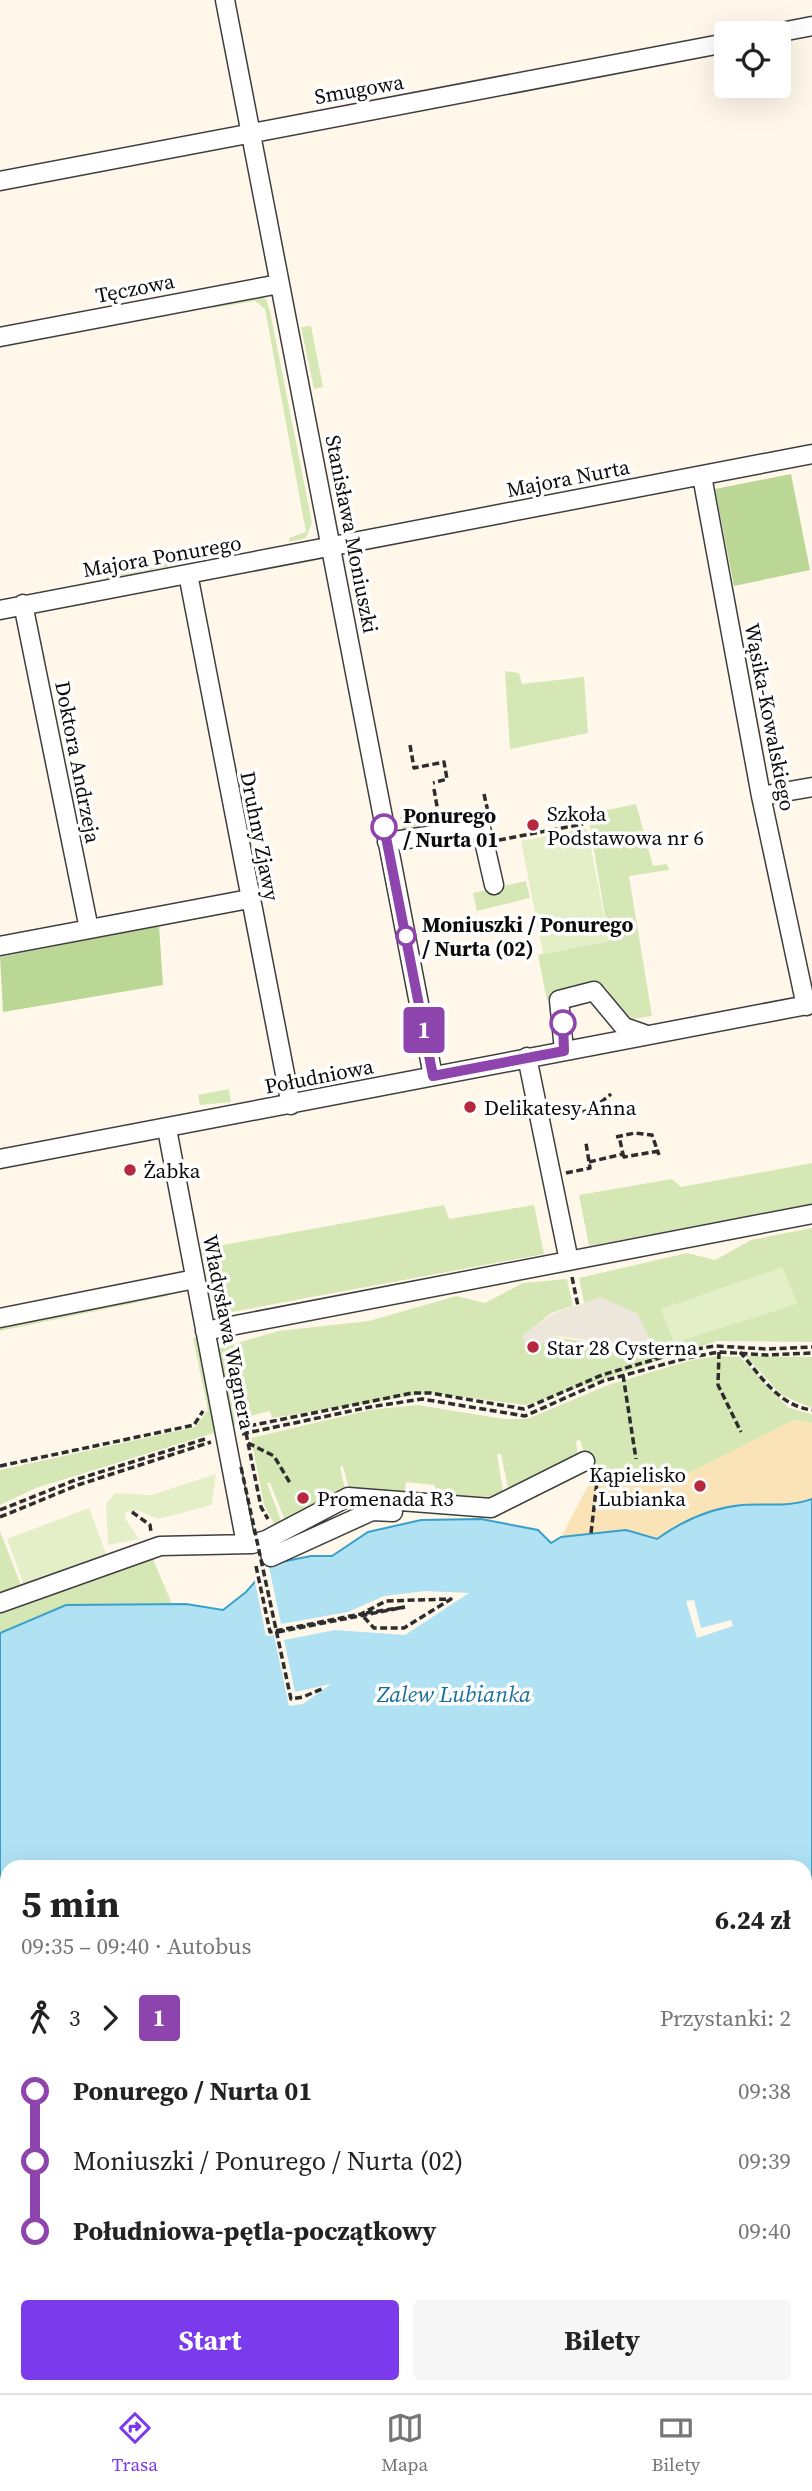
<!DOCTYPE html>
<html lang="pl">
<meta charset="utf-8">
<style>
body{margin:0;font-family:"Source Serif 4",serif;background:#f6f6f6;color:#222;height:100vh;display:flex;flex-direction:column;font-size:26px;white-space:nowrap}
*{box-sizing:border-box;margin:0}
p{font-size:23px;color:#767676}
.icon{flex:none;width:38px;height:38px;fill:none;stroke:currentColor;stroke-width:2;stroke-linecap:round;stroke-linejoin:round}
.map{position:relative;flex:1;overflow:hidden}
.side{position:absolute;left:0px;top:1860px;width:812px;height:534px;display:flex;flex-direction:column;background:#fff;border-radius:21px 21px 0 0;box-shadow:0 7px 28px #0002}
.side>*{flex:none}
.badge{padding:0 14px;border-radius:5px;font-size:24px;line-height:46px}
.fabs{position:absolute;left:714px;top:21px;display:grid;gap:14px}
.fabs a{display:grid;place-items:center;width:77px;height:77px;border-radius:7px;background:#fff;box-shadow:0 7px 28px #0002;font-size:35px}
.map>.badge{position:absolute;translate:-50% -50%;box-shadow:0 0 0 4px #fff}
.legs{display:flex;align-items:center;gap:10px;height:77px;padding:0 21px;font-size:23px}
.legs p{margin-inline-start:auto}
.headline{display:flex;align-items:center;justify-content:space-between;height:119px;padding:0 21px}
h1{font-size:38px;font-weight:700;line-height:52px}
.primary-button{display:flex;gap:14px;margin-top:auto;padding:14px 21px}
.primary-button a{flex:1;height:80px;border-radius:7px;background:#7c3aed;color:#fff;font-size:28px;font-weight:700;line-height:80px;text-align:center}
.primary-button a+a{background:#f6f6f6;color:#222}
ul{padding:0 21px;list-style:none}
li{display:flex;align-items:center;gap:24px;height:70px;font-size:26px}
li i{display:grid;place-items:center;width:10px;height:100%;margin:0 9px;background:currentColor}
li i::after{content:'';width:18px;height:18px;margin:-9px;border:5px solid;border-radius:50%;background:#fff}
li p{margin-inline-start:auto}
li:first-child i{background:linear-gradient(#0000 50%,currentColor 0)}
li:last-child i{background:linear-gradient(currentColor 50%,#0000 0)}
.tabs{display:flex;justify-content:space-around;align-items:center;height:98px;border-top:2px solid #e0e0e0;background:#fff;font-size:19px;color:#767676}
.tabs a{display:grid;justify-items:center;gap:4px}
.tabs .selected{color:#7c3aed}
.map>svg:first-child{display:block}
.green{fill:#d5e7b5}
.forest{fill:#bad795}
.sand{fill:#f9e3b7}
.pitch{fill:#e5efc7}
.plaza{fill:#ede6da}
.water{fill:#b0e2f4;stroke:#39a0c9;stroke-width:2}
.pier{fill:#fff8ea}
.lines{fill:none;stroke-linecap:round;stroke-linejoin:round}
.minor-casing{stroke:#3e3e3e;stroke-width:21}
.path{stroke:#2d2d2d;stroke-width:3.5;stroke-dasharray:7 3.5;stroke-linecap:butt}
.minor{stroke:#fff;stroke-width:18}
.path-bridge{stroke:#2d2d2d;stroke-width:3.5;stroke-dasharray:7 3.5;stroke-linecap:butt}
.line-1-casing{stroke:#fff;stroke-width:16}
.line-1{stroke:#8e44ad;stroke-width:10}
.poi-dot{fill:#b7273e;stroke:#fff;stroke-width:2.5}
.stop-1-dot{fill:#fff;stroke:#8e44ad;stroke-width:3.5}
.labels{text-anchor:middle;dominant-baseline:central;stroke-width:7;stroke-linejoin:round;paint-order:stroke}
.street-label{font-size:21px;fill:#0b0b0b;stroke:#fff}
.poi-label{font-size:21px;fill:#0b0b0b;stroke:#fff;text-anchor:start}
.stop-label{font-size:21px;font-weight:bold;fill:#0b0b0b;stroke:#fff;text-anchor:start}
.water-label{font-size:23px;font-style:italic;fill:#186f99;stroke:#fff}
</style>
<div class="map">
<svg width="812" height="2393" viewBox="0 0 812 2393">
<rect width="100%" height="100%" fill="#fff8ea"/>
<!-- green -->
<path class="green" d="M256,296L266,299L270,311L312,523L306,538L289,542V538L306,532L265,309L255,301L213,308V303Z
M311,326L323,387L314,389L301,327Z
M169,560L171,566L106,579L104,573Z
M505,671L519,673L522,684L584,677L588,733L510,749Z
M636,804L653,866L667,864L669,870L629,876L652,1016L626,1020L605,986L547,1000L538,955L609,941L588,814Z
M433,810L437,827L403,832L400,817Z
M526,881L530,898L477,911L473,893Z
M229,1089L231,1102L200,1105L198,1095Z
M812,1163V1205L589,1246L579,1195L672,1179L681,1187Z
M444,1205L449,1219L534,1205L544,1254L215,1315L201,1249Z
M812,1228V1342L717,1341L526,1405L430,1393L272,1418L270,1411L237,1419L238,1425L231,1426L214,1350L278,1331L369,1321L456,1296L485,1303L523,1283L567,1279L573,1306L551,1313L523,1336L527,1350L555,1337L626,1348L653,1349L601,1297L584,1303L579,1278L687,1253L715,1260L751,1240Z
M167,1290L168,1296L0,1331V1325Z
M200,1336L217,1432L36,1488L0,1505V1470L195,1427L208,1410L193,1338Z
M719,1356L740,1357L789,1408L812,1414V1423L794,1420L691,1472L597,1469L588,1466L580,1440L576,1441L578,1455L508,1488L501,1454H497L503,1491L484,1501L434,1497L435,1485L406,1482L404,1495L349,1489L343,1466L340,1467L345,1490L286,1523L270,1483H267L283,1526L277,1529L264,1505L251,1438L370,1410L418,1405L504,1419H527L608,1385L692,1360Z
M746,1356L812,1357V1408L781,1395Z
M0,1531L22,1588L0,1596Z
M152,1557L172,1604L66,1605L0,1633V1609Z"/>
<!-- forest -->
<path class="forest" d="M791,474L810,570L734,586L715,489Z
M159,926L163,985L3,1012L0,957Z
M812,2152V2393H288L299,2387H805V2153Z"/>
<!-- sand -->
<path class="sand" d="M794,1420L812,1423V1499C788,1508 767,1503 742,1505C710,1508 683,1521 658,1539L626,1530L561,1537L597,1469L691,1472Z"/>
<!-- pitch -->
<path class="pitch" d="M587,828L609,941L543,954L521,841Z
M783,1267L797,1304L674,1343L661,1309Z
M216,1474L212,1505L158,1519L139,1511L126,1512L125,1518L139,1539L108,1545L106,1504L115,1493L151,1495Z
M89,1508L107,1556L25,1587L7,1539Z"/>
<!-- plaza -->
<path class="plaza" d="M601,1297L638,1314L654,1349L556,1336L527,1350L522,1336L552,1314Z"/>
<!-- water -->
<path class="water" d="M812,1499V2144L805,2145V1867H7V2387H290L280,2393H0V1633L66,1605L186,1604L223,1610L246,1592L271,1564L311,1556H332L368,1532L421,1520L481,1519L538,1530L551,1543L561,1537L626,1530L657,1539C682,1521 710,1508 742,1505C767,1503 788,1508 812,1499Z"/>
<!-- pier -->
<path class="pier" d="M268,1562L281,1624L348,1612L384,1596L425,1591L469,1593L405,1635L335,1630L284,1640L295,1692L331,1684L303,1704L289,1706L274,1635L266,1636L254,1577Z
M694,1600L701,1628L731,1620L733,1626L697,1638L686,1601Z"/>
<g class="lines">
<!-- minor casing -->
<g class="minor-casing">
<path id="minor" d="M225,0L433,1076
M776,33L812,26
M0,181L726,43
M0,337L279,284
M702,476L761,796L806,1006
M188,574L291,1105
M23,604L89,929
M0,610L812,454
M761,796L812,787
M387,842L481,828L494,885
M0,946L249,899
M564,1050L559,1000L594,991L624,1027L644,1034
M527,1057L569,1261
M167,1129L246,1544
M0,1159L812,1004
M0,1318L195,1279
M205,1331L812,1214
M266,1540L271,1557L372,1511L393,1512
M0,1603L160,1546L252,1544L266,1540L348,1497L491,1508L585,1461"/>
</g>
<!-- path -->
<path class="path" d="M410,745L414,768L444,762L447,779L433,783
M434,789L439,818
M484,794L488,812
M499,840L583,824
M576,1109V1113L591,1110L611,1094
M616,1137L635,1133L652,1135L659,1155
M623,1154L624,1157L659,1151
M589,1162L623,1154L619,1136
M566,1173L590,1168L586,1143
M572,1277L578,1306
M719,1352L718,1385L741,1432
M740,1352C760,1375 779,1406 812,1410
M653,1359L654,1349
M623,1375L636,1459
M239,1428L412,1393H430L524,1409L602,1375L683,1351L715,1346L767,1349L812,1347
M246,1433L261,1507L268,1519
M242,1434L370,1407L422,1399L525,1416L603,1381L687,1358L719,1352L767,1355L812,1353
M248,1443L274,1456L290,1483
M0,1466L194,1425L203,1411
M0,1510L75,1480L208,1438
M132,1512L150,1525L151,1532
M0,1517L78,1485L211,1442
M591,1533L598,1473
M256,1566L270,1632L361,1614L386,1601L451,1599L404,1628H374L361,1614
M366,1613L405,1607
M805,2179L812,2177
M805,2227L812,2226
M706,2387L707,2393
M394,2393L397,2387"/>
<!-- minor -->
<use href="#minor" class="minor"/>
<!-- path-bridge -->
<path class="path-bridge" d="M241,1467L291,1699L303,1697L324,1688
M278,1632L405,1607"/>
</g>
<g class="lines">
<!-- line-1 casing -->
<g class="line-1-casing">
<path id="line-1" d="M384,827L433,1076L564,1051L563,1023"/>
</g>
<!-- line-1 -->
<use href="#line-1" class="line-1"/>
</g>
<!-- markers -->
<g class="poi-dot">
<circle cx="533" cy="825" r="7"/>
<circle cx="470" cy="1107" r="7"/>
<circle cx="130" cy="1170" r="7"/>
<circle cx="533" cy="1347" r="7"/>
<circle cx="700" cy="1486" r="7"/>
<circle cx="303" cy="1498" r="7"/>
</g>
<g class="stop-1-dot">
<circle cx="384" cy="827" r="12"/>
<circle cx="406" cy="936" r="9"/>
<circle cx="563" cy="1023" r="12"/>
</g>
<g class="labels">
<!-- street labels -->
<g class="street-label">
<text transform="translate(359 89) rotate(-10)">Smugowa</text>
<text transform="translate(135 288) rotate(-11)">Tęczowa</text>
<text transform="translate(568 478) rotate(-11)">Majora Nurta</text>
<text transform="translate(352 534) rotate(79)">Stanisława Moniuszki</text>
<text transform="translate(162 556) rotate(-10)">Majora Ponurego</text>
<text transform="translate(770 717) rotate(79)">Wąsika-Kowalskiego</text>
<text transform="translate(78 762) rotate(79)">Doktora Andrzeja</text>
<text transform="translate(260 836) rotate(79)">Druhny Zjawy</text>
<text transform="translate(319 1076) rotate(-11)">Południowa</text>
<text transform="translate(229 1332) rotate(79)">Władysława Wagnera</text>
</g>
<!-- poi labels -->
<g class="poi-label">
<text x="547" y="813">Szkoła<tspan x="547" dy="24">Podstawowa nr 6</tspan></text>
<text x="484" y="1107">Delikatesy Anna</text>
<text x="144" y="1170">Żabka</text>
<text x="547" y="1347">Star 28 Cysterna</text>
<text x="686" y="1474" text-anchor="end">Kąpielisko<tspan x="686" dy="24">Lubianka</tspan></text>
<text x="317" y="1498">Promenada R3</text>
</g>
<!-- stop labels -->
<g class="stop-label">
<text x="403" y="815">Ponurego<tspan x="403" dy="24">/ Nurta 01</tspan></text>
<text x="422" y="924">Moniuszki / Ponurego<tspan x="422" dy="24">/ Nurta (02)</tspan></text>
</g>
<!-- water labels -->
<g class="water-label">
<text x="454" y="1694">Zalew Lubianka</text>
</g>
</g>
</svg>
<div class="fabs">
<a><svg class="icon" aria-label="locate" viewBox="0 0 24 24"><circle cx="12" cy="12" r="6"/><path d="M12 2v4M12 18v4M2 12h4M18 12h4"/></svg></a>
</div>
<b class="badge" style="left:424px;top:1030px;background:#8e44ad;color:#fff">1</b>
<section class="side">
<div class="headline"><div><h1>5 min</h1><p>09:35 – 09:40 · Autobus</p></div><b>6.24 zł</b></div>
<div class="legs"><svg class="icon" aria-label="walk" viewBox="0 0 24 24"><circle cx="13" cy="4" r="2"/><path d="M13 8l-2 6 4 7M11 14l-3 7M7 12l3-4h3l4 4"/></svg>3<svg class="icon" aria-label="forward" viewBox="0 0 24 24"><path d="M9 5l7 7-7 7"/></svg><b class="badge" style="background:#8e44ad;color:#fff">1</b><p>Przystanki: 2</p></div>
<ul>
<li><i style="color:#8e44ad"></i><b>Ponurego / Nurta 01</b><p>09:38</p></li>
<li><i style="color:#8e44ad"></i><span>Moniuszki / Ponurego / Nurta (02)</span><p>09:39</p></li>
<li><i style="color:#8e44ad"></i><b>Południowa-pętla-początkowy</b><p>09:40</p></li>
</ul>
<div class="primary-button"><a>Start</a><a>Bilety</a></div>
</section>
</div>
<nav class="tabs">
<a class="selected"><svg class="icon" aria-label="directions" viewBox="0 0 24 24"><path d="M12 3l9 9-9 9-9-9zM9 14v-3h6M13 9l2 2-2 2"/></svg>Trasa</a>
<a><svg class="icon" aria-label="map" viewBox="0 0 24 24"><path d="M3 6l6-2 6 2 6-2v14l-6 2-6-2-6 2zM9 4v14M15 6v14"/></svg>Mapa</a>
<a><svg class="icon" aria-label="tickets" viewBox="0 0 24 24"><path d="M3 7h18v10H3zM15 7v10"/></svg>Bilety</a>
</nav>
